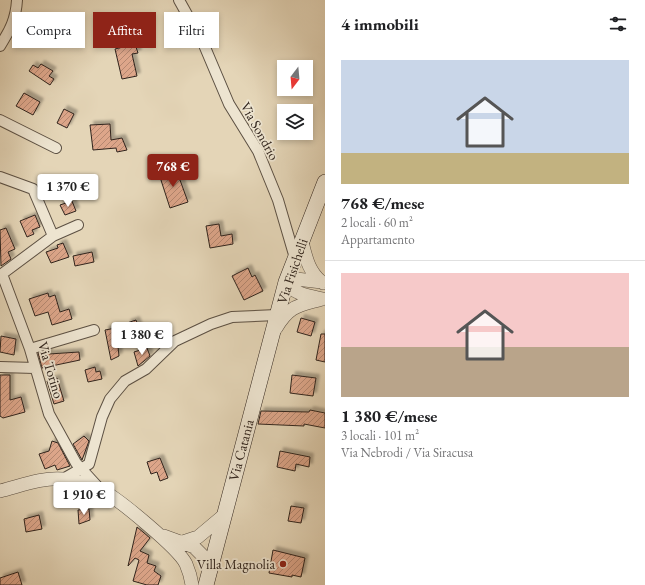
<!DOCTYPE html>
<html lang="it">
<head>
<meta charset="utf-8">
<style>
  :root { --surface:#fff; --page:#f2f2f2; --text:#202124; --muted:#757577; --line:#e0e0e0; --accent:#8f2418 }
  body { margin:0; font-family:"EB Garamond",serif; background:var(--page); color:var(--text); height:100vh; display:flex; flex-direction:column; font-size:15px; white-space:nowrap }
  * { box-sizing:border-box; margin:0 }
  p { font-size:13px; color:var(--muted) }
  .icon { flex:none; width:22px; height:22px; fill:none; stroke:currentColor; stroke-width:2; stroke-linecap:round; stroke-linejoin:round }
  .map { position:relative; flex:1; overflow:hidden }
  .details { display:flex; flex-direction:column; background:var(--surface); width:320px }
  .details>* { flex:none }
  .banner { position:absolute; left:12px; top:12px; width:253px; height:36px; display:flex; gap:8px }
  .needle { width:26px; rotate:196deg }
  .controls { position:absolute; left:277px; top:60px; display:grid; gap:8px }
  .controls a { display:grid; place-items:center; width:36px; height:36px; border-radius:0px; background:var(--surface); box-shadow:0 2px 6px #0003; font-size:20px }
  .price { position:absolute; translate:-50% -34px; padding:0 9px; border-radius:4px; background:#fff; color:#222; font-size:13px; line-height:26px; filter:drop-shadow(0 1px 2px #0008) }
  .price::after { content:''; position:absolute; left:50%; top:24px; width:12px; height:9px; margin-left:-6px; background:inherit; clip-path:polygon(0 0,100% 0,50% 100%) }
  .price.current { background:var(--accent); color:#fff }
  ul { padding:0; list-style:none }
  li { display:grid; align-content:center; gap:8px; height:212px; padding:0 16px }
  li+li { border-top:1px solid var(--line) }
  li span { display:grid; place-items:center; height:124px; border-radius:0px; color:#555 }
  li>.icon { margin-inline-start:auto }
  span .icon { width:72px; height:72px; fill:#fffc; stroke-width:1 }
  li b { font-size:17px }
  h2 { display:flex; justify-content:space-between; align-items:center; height:48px; padding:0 16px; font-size:17px }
  .tag { padding:0 14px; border-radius:0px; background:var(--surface); box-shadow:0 2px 6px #0003; font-size:14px; line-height:36px }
  .tag.current { background:var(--accent); color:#fff }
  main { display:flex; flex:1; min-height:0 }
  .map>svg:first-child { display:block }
  .building { fill:url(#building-hatch); stroke:#2f231c; filter:url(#shadow) }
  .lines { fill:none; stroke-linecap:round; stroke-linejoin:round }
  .minor-casing { stroke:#5c5043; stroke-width:12 }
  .tertiary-casing { stroke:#5c5043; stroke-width:14 }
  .secondary-casing { stroke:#2f231c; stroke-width:16 }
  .minor { stroke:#ede4d0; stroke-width:10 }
  .tertiary { stroke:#ede4d0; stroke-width:13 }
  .secondary { stroke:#ede4d0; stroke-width:15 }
  .poi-dot { fill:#8f2418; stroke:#ede4d0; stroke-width:1.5 }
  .labels { text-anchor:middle; stroke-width:3.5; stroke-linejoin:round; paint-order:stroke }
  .street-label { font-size:14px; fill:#2f231c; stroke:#ede4d0 }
  .poi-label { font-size:14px; fill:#2f231c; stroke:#ede4d0; text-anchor:end }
</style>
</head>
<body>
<main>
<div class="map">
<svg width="325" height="585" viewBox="0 0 325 585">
  <defs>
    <pattern id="building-hatch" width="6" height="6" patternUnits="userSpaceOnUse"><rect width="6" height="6" fill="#dda68a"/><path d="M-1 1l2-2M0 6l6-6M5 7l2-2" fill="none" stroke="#b48770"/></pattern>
    <filter id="shadow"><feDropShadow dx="3.5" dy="-3.5" stdDeviation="1" flood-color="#0004"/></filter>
  </defs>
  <rect width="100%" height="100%" fill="#e4d5b7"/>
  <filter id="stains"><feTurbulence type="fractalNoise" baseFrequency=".005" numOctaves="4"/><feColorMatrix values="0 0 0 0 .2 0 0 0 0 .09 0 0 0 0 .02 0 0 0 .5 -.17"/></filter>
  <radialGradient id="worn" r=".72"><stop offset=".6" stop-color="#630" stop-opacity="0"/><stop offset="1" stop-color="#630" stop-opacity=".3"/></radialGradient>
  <path class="building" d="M45 20 62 27 55 43 39 37Z
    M135 44 138 53 132 54 137 76 122 79 115 49Z
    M41 64 53 71 49 76 54 79 50 85 29 71 33 65 38 68Z
    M24 93 40 102 33 115 16 106Z
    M64 109 74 114 67 128 57 123Z
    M110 124 111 140 122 138 127 150 117 152 116 148 93 150 90 125Z
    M176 169 188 202 170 208 159 174Z
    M72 201 76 211 65 215 60 205Z
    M35 215 40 227 32 230 34 234 27 237 20 221Z
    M219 224 221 236 232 234 233 244 210 248 206 226Z
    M6 228 15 249 8 252 11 259 1 266 0 230Z
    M63 243 69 257 51 263 46 252 58 248 57 245Z
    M92 252 94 262 75 266 73 256Z
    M248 268 252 277 255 275 263 291 244 300 232 276Z
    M48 293 49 297 55 295 60 312 69 309 72 319 52 325 48 312 35 316 29 299Z
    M301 318 315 322 311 336 297 332Z
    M136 320 144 340 127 323Z
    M116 328 119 356 111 360 105 330Z
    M321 334H325V362L316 360Z
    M1 336 16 339 14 355 0 352Z
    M147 348 150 356 138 366 134 352Z
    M48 350 49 354 79 352 80 360 42 368 38 353Z
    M95 367 96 372 100 371 102 379 88 382 85 370Z
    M0 375H10V400L21 397 25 412 3 418 0 416Z
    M292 375 316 378 313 396 290 393Z
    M57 378 64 401 54 404 47 381Z
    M310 410 325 413V428L304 424V426L258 424 261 411 309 412Z
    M84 436 89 441 82 460 73 444Z
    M52 441 58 443 70 466 57 470 55 465 45 469 39 454 49 451Z
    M280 451 310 457 309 467 296 464 295 471 277 467Z
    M160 458 168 478 160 481 157 472 151 474 147 462Z
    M291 506 304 508 301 523 288 521Z
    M89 509 90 520 79 524 78 510Z
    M39 515 42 529 26 532 24 519Z
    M137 527 150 538 140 551 149 555 147 563 156 566 154 571 161 576 158 585H147L133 581 139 560 135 558 128 566Z
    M273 550 305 558 301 577 292 575V577L269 573Z
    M18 572 22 585H0V578Z"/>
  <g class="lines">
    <g class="minor-casing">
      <path id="minor" d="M179 0 204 45 229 104 258 151 278 200 295 258
        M0 46C10 30 16 19 17 0
        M0 120 56 148
        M0 177 33 189 53 236
        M78 225 53 236 2 274 30 349 49 414 76 463 98 487
        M30 349 94 330
        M0 367 35 368
        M63 479 89 464 102 417 110 399 125 381 146 369 175 341 211 324 232 317 277 315"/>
    </g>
    <g class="tertiary-casing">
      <path id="tertiary" d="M302 242C306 258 309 273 323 283
        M322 282 296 279 286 282C295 295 309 296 323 299
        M276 328C290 305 298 306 322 299
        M0 491C20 486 43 477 63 479 76 480 90 484 101 490 118 498 179 549 186 564 189 571 191 578 192 585
        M164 536 194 547 211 564
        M180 543 198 537 223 516"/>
    </g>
    <g class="secondary-casing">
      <path id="secondary" d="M206 585 286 282 325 182"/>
    </g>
    <use href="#minor" class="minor"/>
    <use href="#tertiary" class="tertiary"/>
    <use href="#secondary" class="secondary"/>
  </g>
  <circle class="poi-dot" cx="283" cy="564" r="4"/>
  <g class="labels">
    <g class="street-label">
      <text transform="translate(260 131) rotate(61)" y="5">Via Sondrio</text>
      <text transform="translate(292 271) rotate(-71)" y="5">Via Fisichelli</text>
      <text transform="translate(51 370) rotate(73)" y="5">Via Torino</text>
      <text transform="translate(241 450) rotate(-75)" y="5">Via Catania</text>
    </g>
    <g class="poi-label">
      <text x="275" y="569">Villa Magnolia</text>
    </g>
  </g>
  <rect width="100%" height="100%" filter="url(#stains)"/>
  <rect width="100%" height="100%" fill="url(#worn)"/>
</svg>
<div class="controls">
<a><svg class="needle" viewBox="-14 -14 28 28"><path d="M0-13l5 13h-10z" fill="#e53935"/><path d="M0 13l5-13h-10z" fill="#757577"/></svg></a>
<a><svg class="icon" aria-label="layers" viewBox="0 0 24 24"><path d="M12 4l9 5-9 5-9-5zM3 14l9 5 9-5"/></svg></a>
</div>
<b class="price current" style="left:173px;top:188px">768 €</b>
<b class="price" style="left:68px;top:208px">1 370 €</b>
<b class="price" style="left:142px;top:356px">1 380 €</b>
<b class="price" style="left:84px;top:516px">1 910 €</b>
<div class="banner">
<a class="tag">Compra</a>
<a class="tag current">Affitta</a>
<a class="tag">Filtri</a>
</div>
</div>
<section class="details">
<h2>4 immobili<svg class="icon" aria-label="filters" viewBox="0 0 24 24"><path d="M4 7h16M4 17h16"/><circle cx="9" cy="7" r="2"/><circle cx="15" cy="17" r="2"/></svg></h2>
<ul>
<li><span style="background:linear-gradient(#c9d6e8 75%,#c2b280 0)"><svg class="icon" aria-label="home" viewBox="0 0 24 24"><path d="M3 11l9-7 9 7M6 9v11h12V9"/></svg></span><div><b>768 €/mese</b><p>2 locali · 60 m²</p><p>Appartamento</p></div></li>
<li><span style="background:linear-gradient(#f6c9c9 60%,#b9a48a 0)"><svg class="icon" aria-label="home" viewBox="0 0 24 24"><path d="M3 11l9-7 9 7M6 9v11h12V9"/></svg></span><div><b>1 380 €/mese</b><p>3 locali · 101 m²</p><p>Via Nebrodi / Via Siracusa</p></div></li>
</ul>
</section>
</main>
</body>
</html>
